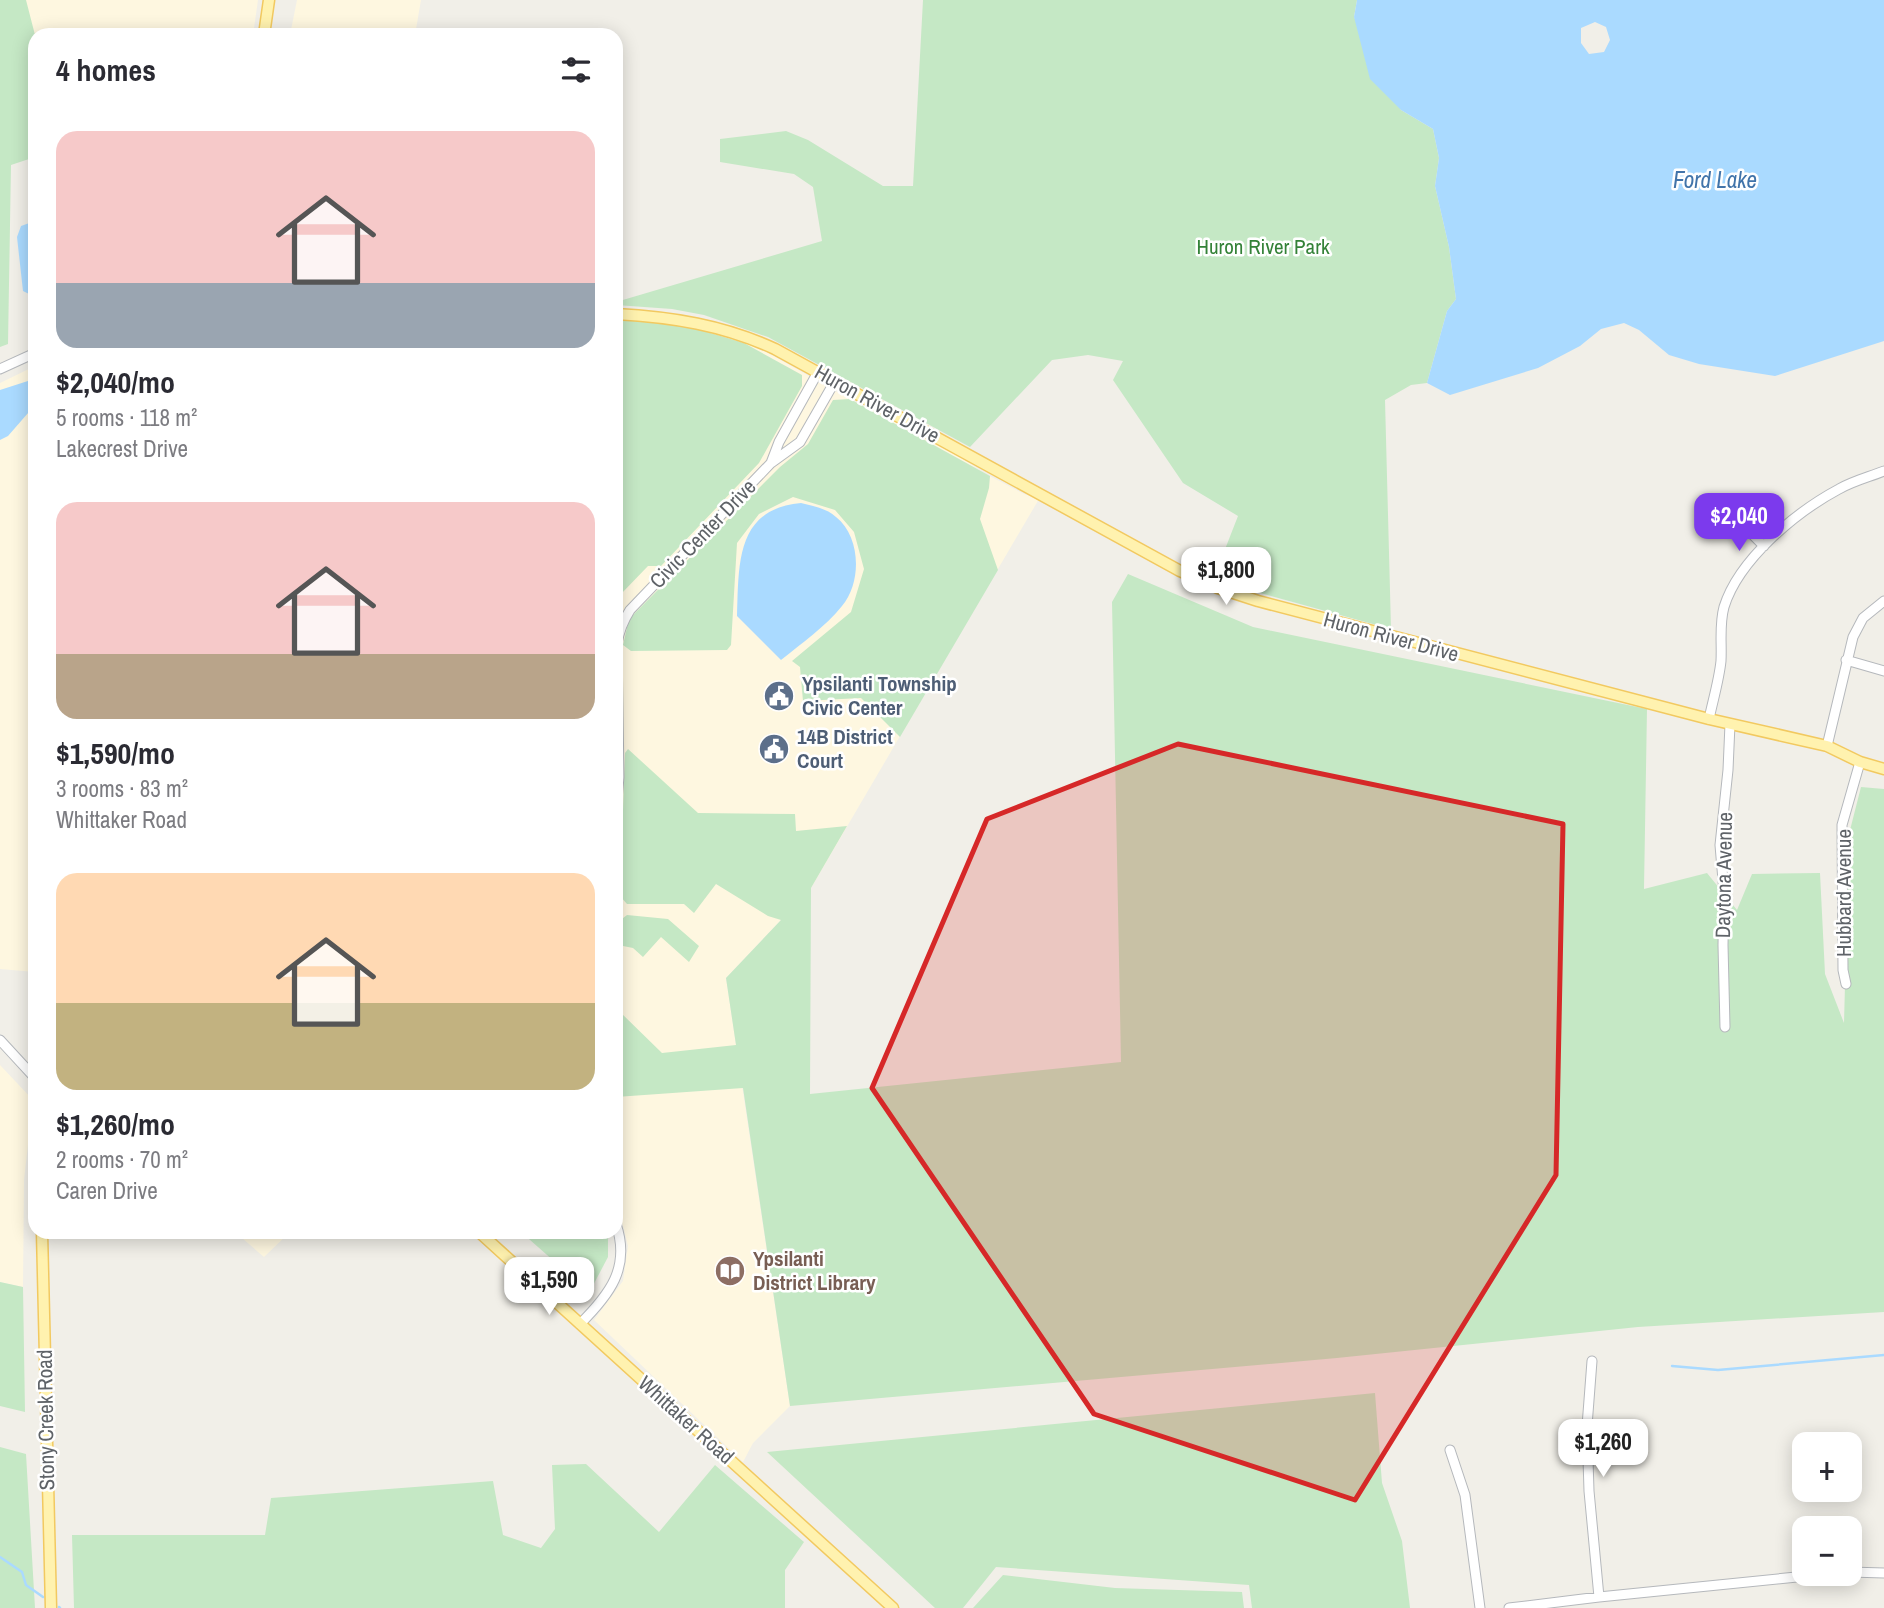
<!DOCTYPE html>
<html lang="en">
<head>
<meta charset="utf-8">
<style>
  :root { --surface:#fff; --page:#f7f7f7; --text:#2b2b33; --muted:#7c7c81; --accent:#7c3aed }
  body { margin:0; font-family:"Archivo Narrow",sans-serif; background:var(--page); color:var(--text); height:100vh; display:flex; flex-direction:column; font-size:26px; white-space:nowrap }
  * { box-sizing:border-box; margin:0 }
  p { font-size:23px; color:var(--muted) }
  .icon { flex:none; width:38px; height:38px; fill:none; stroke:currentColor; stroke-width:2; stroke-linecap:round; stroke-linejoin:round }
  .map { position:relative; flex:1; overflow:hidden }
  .side { position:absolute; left:28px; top:28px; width:595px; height:1211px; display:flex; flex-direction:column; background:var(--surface); border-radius:21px; box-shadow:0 4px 18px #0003 }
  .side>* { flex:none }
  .tools { position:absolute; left:1792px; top:1432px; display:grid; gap:14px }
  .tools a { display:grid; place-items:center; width:70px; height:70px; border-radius:14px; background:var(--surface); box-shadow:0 4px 18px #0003; font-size:35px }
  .price { position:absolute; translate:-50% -60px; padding:0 16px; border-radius:14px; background:#fff; color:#222; font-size:23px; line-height:46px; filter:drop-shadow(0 2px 4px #0008) }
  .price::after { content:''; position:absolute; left:50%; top:42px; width:21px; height:16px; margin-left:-10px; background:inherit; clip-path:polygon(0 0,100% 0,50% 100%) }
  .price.active { background:var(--accent); color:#fff }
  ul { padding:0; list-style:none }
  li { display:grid; align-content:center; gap:14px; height:371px; padding:0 28px }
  li span { display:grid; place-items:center; height:217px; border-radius:21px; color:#555 }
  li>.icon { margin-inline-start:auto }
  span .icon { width:126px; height:126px; fill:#fffc; stroke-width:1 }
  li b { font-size:30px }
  h2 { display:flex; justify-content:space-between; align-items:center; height:84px; padding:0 28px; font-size:30px }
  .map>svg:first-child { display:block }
  .commercial { fill:#fef7e0 }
  .green { fill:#c5e8c5 }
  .water { fill:#aadaff; fill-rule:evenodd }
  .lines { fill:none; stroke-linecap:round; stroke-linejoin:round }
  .stream { stroke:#aadaff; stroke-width:2.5 }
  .minor-casing { stroke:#b5b8bc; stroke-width:11 }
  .major-casing { stroke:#f2c960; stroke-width:13 }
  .minor { stroke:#fff; stroke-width:9 }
  .major { stroke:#fff2af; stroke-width:10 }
  .marked { fill:#d62828; fill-opacity:0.2; stroke:#d62828; stroke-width:5; stroke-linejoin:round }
  .labels { text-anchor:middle; stroke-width:5; stroke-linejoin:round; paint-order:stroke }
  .park-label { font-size:21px; fill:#348238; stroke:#fff }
  .street-label { font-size:21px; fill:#5f6368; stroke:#fff }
  .service-label { font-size:21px; font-weight:bold; fill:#4e5e75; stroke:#fff; text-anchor:start }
  .education-label { font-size:21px; font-weight:bold; fill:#785e54; stroke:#fff; text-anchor:start }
  .water-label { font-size:23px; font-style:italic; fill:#4174aa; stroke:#fff }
</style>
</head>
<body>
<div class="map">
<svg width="1884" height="1608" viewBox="0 0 1884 1608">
  <rect width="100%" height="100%" fill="#f1efe8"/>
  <path class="commercial" d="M0 0H258L253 35H35V157Z
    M297 0H421L415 35H290Z
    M616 317 689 325 754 345 846 397 951 451 984 473 1024 494 1039 499 811 888 726 978 790 1406 753 1443 743 1462 594 1320 623 1281 628 1246 616 1198Z
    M35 366V972L0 969V383Z
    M0 1065 33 1100 24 1180 23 1287 0 1282Z
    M235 1232H290L264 1257Z"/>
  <path class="green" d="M0 0H26L35 35V157L11 165 8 344 0 347Z
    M923 0H1357L1354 17 1401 110 1433 129 1439 158 1435 186 1449 247 1456 299 1447 311 1427 383 1411 385 1385 400 1391 629 1213 580 1238 516 1183 483 1113 380 1123 361 1088 355 1052 360 970 447 768 337 704 315 672 309 616 305V302L822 241 813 187 794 174 720 162V139L786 131 808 140 883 186H913Z
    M616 318 674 322 744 343 802 375V386L759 463 661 566H648L621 594 616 613Z
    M850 399 990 476 989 488 980 519 998 570 900 737 861 698 803 701 800 667 792 661 851 612 864 569 854 532 835 510 793 497 759 514 737 543 731 645 727 650 631 651 623 645 629 619 780 467 808 444 833 400Z
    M1128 574 1253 627 1647 709 1644 889 1707 873 1737 910 1752 874 1820 873 1825 974 1844 1023 1849 834 1861 787 1884 789V1312L1638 1327 1337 1358 790 1406 743 1088 616 1097 619 1011 662 1053 736 1045 726 978 781 920 768 916 716 884 694 913 684 904H627L620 896 625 753 628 749 698 813 795 814 796 831 847 826 811 888 810 1094 1121 1062 1112 602Z
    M627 915 668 919 699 946 689 962 661 937 643 957 633 948 618 945V922Z
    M521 1232H608V1257L588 1295 572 1277Z
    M0 1282 23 1287 25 1412 0 1406Z
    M1375 1393 1382 1483 1402 1541 1410 1608H1252L1249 1585 996 1567 963 1608H935L767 1452Z
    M0 1447 26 1454 35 1608H0Z
    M586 1464 659 1532 715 1465 804 1542 785 1570V1608H74L72 1535H265L271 1498 493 1481 503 1535 541 1548 555 1529 552 1465Z
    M1003 1575 1115 1588 1242 1592 1244 1608H973Z"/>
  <path class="water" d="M1357 0H1884V341L1775 376 1699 364 1669 355 1639 330 1624 323 1601 329 1580 346 1538 368 1450 395 1427 383 1447 311 1456 299 1449 247 1435 186 1439 158 1433 129 1401 110 1370 79 1354 17ZM1595 22 1606 27 1610 40 1604 52 1589 54 1581 43V28Z
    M35 221V297L23 291 17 237 21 226Z
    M31 380H35V405L8 436 0 440V390Z
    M801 503C813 506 826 508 836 517 861 537 862 582 842 606 825 627 802 643 781 660L737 616C739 565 735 509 801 503Z"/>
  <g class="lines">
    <path class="stream" d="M1672 1366 1718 1370 1884 1355
      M0 1557 22 1572 26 1585 43 1597
      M59 1607 60 1608"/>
    <g class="minor-casing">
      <path id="minor" d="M0 369 35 353
        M771 463 779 442 818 372
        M1729 511 1764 546
        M1846 660 1884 671
        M1709 719C1713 700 1719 680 1721 661 1722 643 1719 625 1724 607 1739 559 1796 512 1839 489 1853 481 1869 477 1884 471
        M1827 746 1853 637 1863 618 1884 601
        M616 811 619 777 617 644C619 631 623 621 630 610L771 463 800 442 835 381
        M1846 984 1843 970 1842 825 1860 762
        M1725 1027 1723 945 1724 892 1720 845 1728 770 1730 724
        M0 1040 35 1078
        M580 1324C609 1295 631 1268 616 1224
        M1592 1361 1587 1426 1589 1491 1599 1597
        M1450 1450 1465 1495 1480 1608
        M1850 1572 1884 1573
        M1509 1608 1599 1597 1836 1573"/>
    </g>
    <g class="major-casing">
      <path id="major" d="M264 35 269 0
        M616 314C672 317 723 325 775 349L1180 571 1218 588 1258 601 1709 719 1827 746 1860 762 1884 769
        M42 1232 51 1608
        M479 1232 893 1608"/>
    </g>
    <use href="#minor" class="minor"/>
    <use href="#major" class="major"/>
  </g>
  <path class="marked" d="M1178 744 1563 824 1556 1175 1355 1500 1094 1414 872 1088 987 819Z"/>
  <defs>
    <g id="civic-disc" transform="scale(1.575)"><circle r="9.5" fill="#5c6f8a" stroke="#fff"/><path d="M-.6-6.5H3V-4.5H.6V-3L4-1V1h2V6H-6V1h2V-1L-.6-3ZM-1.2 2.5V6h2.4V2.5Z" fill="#fff"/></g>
    <g id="library-disc" transform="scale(1.575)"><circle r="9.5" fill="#8d6e63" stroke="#fff"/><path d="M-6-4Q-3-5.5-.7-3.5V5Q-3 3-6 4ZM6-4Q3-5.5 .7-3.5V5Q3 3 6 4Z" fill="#fff"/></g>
  </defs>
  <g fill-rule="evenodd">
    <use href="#civic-disc" x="779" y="696"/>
    <use href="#civic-disc" x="774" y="749"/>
    <use href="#library-disc" x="730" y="1271"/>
  </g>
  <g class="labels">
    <g class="park-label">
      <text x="1263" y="254">Huron River Park</text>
    </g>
    <g class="street-label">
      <text transform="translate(877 404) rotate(29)" y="7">Huron River Drive</text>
      <text transform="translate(703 534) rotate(-46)" y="7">Civic Center Drive</text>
      <text transform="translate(1391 637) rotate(15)" y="7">Huron River Drive</text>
      <text transform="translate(1724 875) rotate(-89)" y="7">Daytona Avenue</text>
      <text transform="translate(1844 893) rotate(-90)" y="7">Hubbard Avenue</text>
      <text transform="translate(46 1420) rotate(-91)" y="7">Stony Creek Road</text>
      <text transform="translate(686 1420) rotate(42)" y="7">Whittaker Road</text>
    </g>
    <g class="service-label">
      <text x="802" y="691">Ypsilanti Township<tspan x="802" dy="24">Civic Center</tspan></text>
      <text x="797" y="744">14B District<tspan x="797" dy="24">Court</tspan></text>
    </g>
    <g class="education-label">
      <text x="753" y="1266">Ypsilanti<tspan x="753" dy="24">District Library</tspan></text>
    </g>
    <g class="water-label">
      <text x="1715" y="188">Ford Lake</text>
    </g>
  </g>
</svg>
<div class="tools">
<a>+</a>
<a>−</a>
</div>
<b class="price active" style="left:1739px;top:553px">$2,040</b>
<b class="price" style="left:1226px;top:607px">$1,800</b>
<b class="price" style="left:549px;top:1317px">$1,590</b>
<b class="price" style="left:1603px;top:1479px">$1,260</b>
<section class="side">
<h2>4 homes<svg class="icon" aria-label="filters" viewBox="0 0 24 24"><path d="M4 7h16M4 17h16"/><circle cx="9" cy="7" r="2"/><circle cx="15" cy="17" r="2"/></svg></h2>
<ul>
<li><span style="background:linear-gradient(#f6c9c9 70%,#9aa5b1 0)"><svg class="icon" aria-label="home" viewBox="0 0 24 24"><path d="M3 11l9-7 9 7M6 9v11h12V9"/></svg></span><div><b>$2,040/mo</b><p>5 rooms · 118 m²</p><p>Lakecrest Drive</p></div></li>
<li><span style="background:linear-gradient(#f6c9c9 70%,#b9a48a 0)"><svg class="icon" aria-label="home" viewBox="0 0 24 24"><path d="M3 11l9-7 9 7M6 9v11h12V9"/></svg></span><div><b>$1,590/mo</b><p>3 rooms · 83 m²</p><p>Whittaker Road</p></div></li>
<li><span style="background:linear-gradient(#ffd9b3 60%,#c2b280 0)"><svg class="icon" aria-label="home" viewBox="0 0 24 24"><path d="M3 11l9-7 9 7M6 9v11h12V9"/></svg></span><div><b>$1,260/mo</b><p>2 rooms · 70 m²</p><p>Caren Drive</p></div></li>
</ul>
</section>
</div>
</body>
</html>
